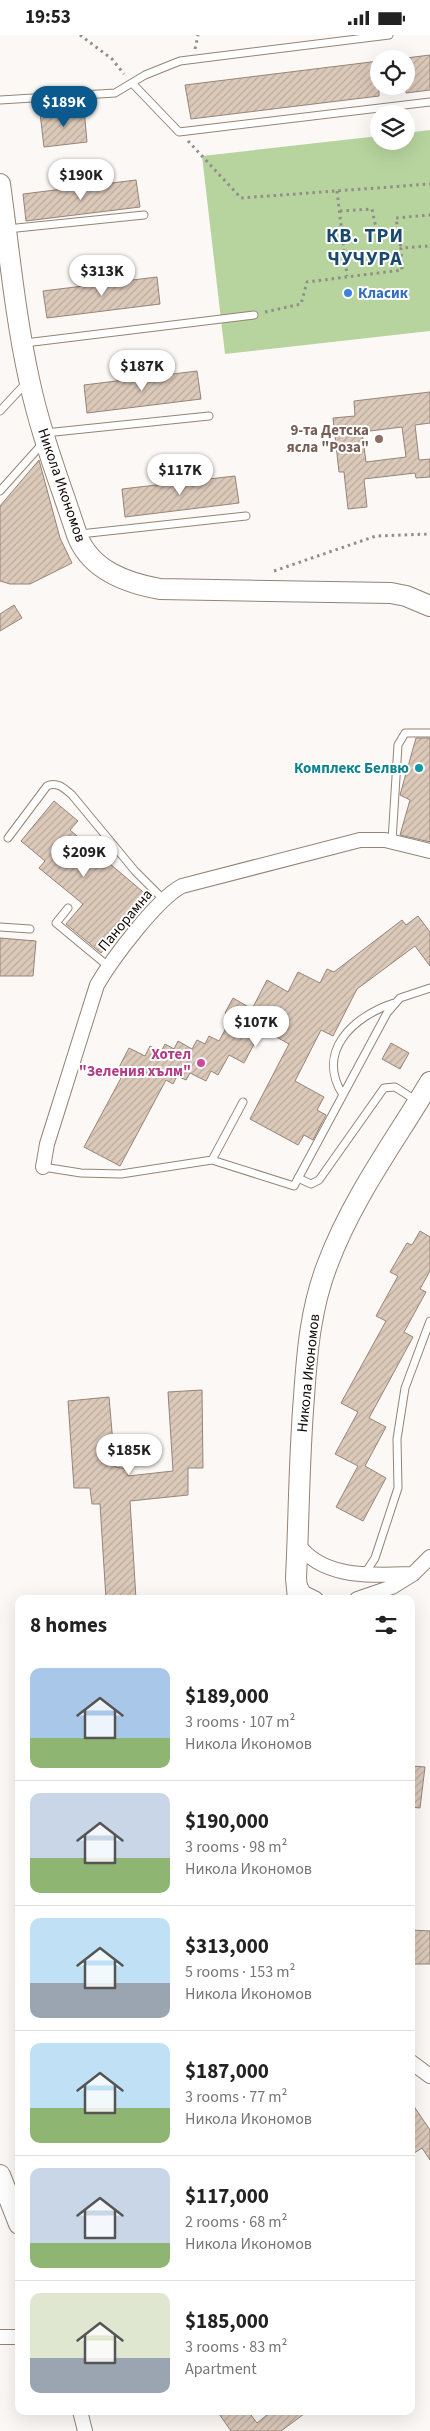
<!DOCTYPE html>
<html lang="en">
<head>
<meta charset="utf-8">
<style>
  :root { --surface:#fff; --page:#f2f2f2; --text:#222; --muted:#767676; --line:#e0e0e0; --accent:#0a5a8d }
  body { margin:0; font-family:"Source Sans 3",sans-serif; background:var(--page); color:var(--text); height:100vh; display:flex; flex-direction:column; font-size:19px; white-space:nowrap }
  * { box-sizing:border-box; margin:0 }
  p { font-size:16px; color:var(--muted) }
  .icon { flex:none; width:28px; height:28px; fill:none; stroke:currentColor; stroke-width:2; stroke-linecap:round; stroke-linejoin:round }
  .map { position:relative; flex:1; overflow:hidden }
  .side { position:absolute; left:15px; top:1560px; width:400px; height:820px; display:flex; flex-direction:column; background:var(--surface); border-radius:10px; box-shadow:0 5px 20px #0002 }
  .side>* { flex:none }
  .fabs { position:absolute; left:370px; top:15px; display:grid; gap:10px }
  .fabs a { display:grid; place-items:center; width:45px; height:45px; border-radius:50%; background:var(--surface); box-shadow:0 5px 20px #0002; font-size:25px }
  .price { position:absolute; translate:-50% -42px; padding:0 11px; border-radius:18px; background:#fff; color:#222; font-size:16px; line-height:32px; filter:drop-shadow(0 1px 2px #0008) }
  .price::after { content:''; position:absolute; left:50%; top:30px; width:15px; height:11px; margin-left:-8px; background:inherit; clip-path:polygon(0 0,100% 0,50% 100%) }
  .price.selected { background:var(--accent); color:#fff }
  ul { padding:0; list-style:none }
  li { display:flex; align-items:center; gap:15px; height:125px; padding:0 15px }
  li+li { border-top:1px solid var(--line) }
  li span { display:grid; place-items:center; flex:none; width:140px; height:100px; border-radius:10px; color:#555 }
  li>.icon { margin-inline-start:auto }
  span .icon { width:60px; height:60px; fill:#fffc; stroke-width:1 }
  li b { font-size:21px }
  h2 { display:flex; justify-content:space-between; align-items:center; height:60px; padding:0 15px; font-size:21px }
  .status { display:flex; justify-content:space-between; align-items:center; height:35px; padding:0 25px; background:var(--surface); direction:ltr }
  .status svg { height:14px; fill:currentColor }
  .map>svg:first-child { display:block }
  .park { fill:#b7d49e }
  .building { fill:url(#building-hatch); stroke:#968577; fill-rule:evenodd }
  .lines { fill:none; stroke-linecap:round; stroke-linejoin:round }
  .lane-casing { stroke:#948475; stroke-width:9 }
  .street-casing { stroke:#948475; stroke-width:16 }
  .secondary-casing { stroke:#948475; stroke-width:22 }
  .path { stroke:#928d8a; stroke-width:3; stroke-dasharray:2.5 4; stroke-linecap:butt }
  .lane { stroke:#fff; stroke-width:7 }
  .street { stroke:#fff; stroke-width:14 }
  .secondary { stroke:#fff; stroke-width:20 }
  .shop-dot { fill:#3f7fe0; stroke:#fff; stroke-width:2 }
  .education-dot { fill:#8d6e63; stroke:#fff; stroke-width:2 }
  .culture-dot { fill:#0f9aa8; stroke:#fff; stroke-width:2 }
  .hotel-dot { fill:#d1479c; stroke:#fff; stroke-width:2 }
  .labels { text-anchor:middle; stroke-width:4; stroke-linejoin:round; paint-order:stroke }
  .shop-label { font-size:15px; font-weight:bold; fill:#366cbe; stroke:#fff; text-anchor:start }
  .education-label { font-size:15px; font-weight:bold; fill:#785e54; stroke:#fff; text-anchor:end }
  .street-label { font-size:15px; fill:#110b07; stroke:#fff }
  .culture-label { font-size:15px; font-weight:bold; fill:#0d838f; stroke:#fff; text-anchor:end }
  .hotel-label { font-size:15px; font-weight:bold; fill:#b23c85; stroke:#fff; text-anchor:end }
  .district-label { font-size:20px; font-weight:bold; letter-spacing:1px; fill:#19496d; stroke:#fff }
</style>
</head>
<body>
<div class="status"><b>19:53</b><svg viewBox="0 0 49 12"><path d="M0 12V9h3v3zM5 12V6h3v6zM10 12V3h3v9zM15 12V0h3v12zM26 1h20v11H26zM47 4h2v5h-2z"/></svg></div>
<div class="map">
<svg width="430" height="2396" viewBox="0 0 430 2396">
  <defs>
    <pattern id="building-hatch" width="6" height="6" patternUnits="userSpaceOnUse" patternTransform="scale(1.25)"><rect width="6" height="6" fill="#dbc9ba"/><path d="M-1 1l2-2M0 6l6-6M5 7l2-2" fill="none" stroke="#bbab9e"/></pattern>
  </defs>
  <rect width="100%" height="100%" fill="#fcf8f5"/>
  <path class="park" d="M430 95V296L225 319 202 121 379 101V106H406V98Z"/>
  <path class="building" d="M430 20V55L406 58V23Z
    M379 26V61L191 84 185 50Z
    M84 74 87 107 44 112 40 78Z
    M136 145 140 172 26 186 23 159Z
    M157 242 160 269 47 283 43 256Z
    M197 336 201 364 87 378 84 350Z
    M430 357V388L415 390 419 425 430 424V442L416 443 415 438 364 444 367 472 348 474 344 437H339L333 383 355 381 354 366ZM402 392 406 422 366 427 362 397Z
    M39 425 60 503 72 528 30 549H10L0 546V471Z
    M235 441 239 468 125 482 122 454Z
    M14 570 22 583 0 596V579Z
    M416 703H430V807L400 800 410 765 400 760Z
    M54 766 78 786 70 795 149 862 101 918 66 889 83 869 39 833 45 826 21 806Z
    M418 881 430 897V931L415 911 357 954 333 1001 321 995 295 1046 324 1062 317 1075 326 1080 313 1105 304 1100 298 1110 250 1084 289 1009 262 994 244 1028 229 1020 218 1040 211 1036 206 1046 190 1038 186 1045 177 1041 173 1049 166 1045 120 1131 84 1112 121 1043 115 1040 129 1013 145 1021 150 1011 161 1017 165 1009 174 1014 178 1006 192 1014 197 1005 205 1009 209 1001 219 1006 232 982 225 978 233 963 252 974 267 945 288 957 298 937 320 948 327 934 334 937 402 885 406 890Z
    M0 903 36 906 33 941H0Z
    M391 1008 409 1018 400 1034 382 1024Z
    M420 1196 430 1202V1236L420 1254 426 1257 404 1297 413 1302 369 1383 386 1392 365 1431 386 1443 363 1486 336 1472 358 1431 335 1419 358 1377 341 1368 386 1286 376 1281 398 1241 390 1237 407 1208 412 1210Z
    M202 1355 203 1433H188V1460L130 1466 136 1564H106L100 1469H92L90 1453H74L68 1366 109 1362 115 1432 128 1434V1441L173 1436 168 1357Z
    M411 1731 425 1732 420 1773 411 1772Z
    M411 1895 430 1896V1929H411Z
    M411 2067 430 2095V2125L422 2113 411 2120Z
    M217 2376H248L257 2388 272 2376H308L281 2396H231Z"/>
  <g class="lines">
    <g class="lane-casing">
      <path id="lane" d="M132 48 179 97 430 67
        M0 65 115 58 145 40 180 26 389 0
        M7 194 144 180
        M25 308 254 280
        M0 376 27 347
        M45 398 209 381
        M0 456 43 408
        M80 499 246 481
        M8 803 47 751C57 746 65 754 72 760L135 836 163 864
        M392 806 398 710 405 698H430
        M68 873 56 888 108 931
        M0 892 30 894
        M343 1060C315 1016 354 981 394 968
        M243 1067 212 1125 294 1151 387 978 400 963 430 953
        M43 1132 81 1138 121 1139 212 1125
        M298 1143 311 1149 319 1145 384 1053 395 1052 417 1066
        M364 1540 375 1523 398 1453 397 1404 405 1353 430 1286"/>
    </g>
    <g class="street-casing">
      <path id="street" d="M43 1132 47 1109 97 950C112 924 157 864 182 851L360 805H385L430 816
        M297 1508C323 1545 373 1540 413 1539
        M297 1546 304 1558 316 1564
        M357 1564 392 1552 413 1539 430 1522
        M411 2027 430 2041
        M0 2302H19
        M80 2376 85 2396"/>
    </g>
    <g class="secondary-casing">
      <path id="secondary" d="M0 149C9 214 15 280 29 344 40 397 60 448 77 500 90 535 126 548 160 554L391 558 406 561 430 571
        M298 1564 296 1543C299 1483 299 1422 304 1362 307 1316 311 1271 328 1228 353 1162 395 1106 430 1047
        M0 2140 19 2189"/>
    </g>
    <path class="path" d="M80 0 112 24 124 39
      M195 14 198 0
      M188 106 241 163 430 149
      M337 156 347 241
      M340 176 372 174 377 198 398 196 396 183 430 180
      M398 196 401 213
      M265 277 301 269 307 247 402 235 401 213 430 211
      M274 536 376 501 430 499"/>
    <use href="#lane" class="lane"/>
    <use href="#street" class="street"/>
    <use href="#secondary" class="secondary"/>
  </g>
  <circle class="shop-dot" cx="348" cy="258" r="5"/>
  <circle class="education-dot" cx="379" cy="404" r="5"/>
  <circle class="culture-dot" cx="419" cy="733" r="5"/>
  <circle class="hotel-dot" cx="201" cy="1028" r="5"/>
  <g class="labels">
    <g class="shop-label">
      <text x="358" y="263">Класик</text>
    </g>
    <g class="education-label">
      <text x="369" y="400">9-та Детска<tspan x="369" dy="17">ясла "Роза"</tspan></text>
    </g>
    <g class="street-label">
      <text transform="translate(62 450) rotate(71)" y="5">Никола Икономов</text>
      <text transform="translate(125 885) rotate(-50)" y="5">Панорамна</text>
      <text transform="translate(308 1338) rotate(-84)" y="5">Никола Икономов</text>
    </g>
    <g class="culture-label">
      <text x="409" y="738">Комплекс Белвю</text>
    </g>
    <g class="hotel-label">
      <text x="191" y="1024">Хотел<tspan x="191" dy="17">"Зеления хълм"</tspan></text>
    </g>
    <g class="district-label">
      <text x="365" y="207">КВ. ТРИ<tspan x="365" dy="23">ЧУЧУРА</tspan></text>
    </g>
  </g>
</svg>
<div class="fabs">
<a><svg class="icon" aria-label="locate" viewBox="0 0 24 24"><circle cx="12" cy="12" r="6"/><path d="M12 2v4M12 18v4M2 12h4M18 12h4"/></svg></a>
<a><svg class="icon" aria-label="layers" viewBox="0 0 24 24"><path d="M12 4l9 5-9 5-9-5zM3 14l9 5 9-5"/></svg></a>
</div>
<b class="price selected" style="left:64px;top:93px">$189K</b>
<b class="price" style="left:81px;top:166px">$190K</b>
<b class="price" style="left:102px;top:262px">$313K</b>
<b class="price" style="left:142px;top:357px">$187K</b>
<b class="price" style="left:180px;top:461px">$117K</b>
<b class="price" style="left:84px;top:843px">$209K</b>
<b class="price" style="left:256px;top:1013px">$107K</b>
<b class="price" style="left:129px;top:1441px">$185K</b>
<section class="side">
<h2>8 homes<svg class="icon" aria-label="filters" viewBox="0 0 24 24"><path d="M4 7h16M4 17h16"/><circle cx="9" cy="7" r="2"/><circle cx="15" cy="17" r="2"/></svg></h2>
<ul>
<li><span style="background:linear-gradient(#a9c7e8 70%,#8fb573 0)"><svg class="icon" aria-label="home" viewBox="0 0 24 24"><path d="M3 11l9-7 9 7M6 9v11h12V9"/></svg></span><div><b>$189,000</b><p>3 rooms · 107 m²</p><p>Никола Икономов</p></div></li>
<li><span style="background:linear-gradient(#c9d6e8 65%,#8fb573 0)"><svg class="icon" aria-label="home" viewBox="0 0 24 24"><path d="M3 11l9-7 9 7M6 9v11h12V9"/></svg></span><div><b>$190,000</b><p>3 rooms · 98 m²</p><p>Никола Икономов</p></div></li>
<li><span style="background:linear-gradient(#bfe0f5 65%,#9aa5b1 0)"><svg class="icon" aria-label="home" viewBox="0 0 24 24"><path d="M3 11l9-7 9 7M6 9v11h12V9"/></svg></span><div><b>$313,000</b><p>5 rooms · 153 m²</p><p>Никола Икономов</p></div></li>
<li><span style="background:linear-gradient(#bfe0f5 65%,#8fb573 0)"><svg class="icon" aria-label="home" viewBox="0 0 24 24"><path d="M3 11l9-7 9 7M6 9v11h12V9"/></svg></span><div><b>$187,000</b><p>3 rooms · 77 m²</p><p>Никола Икономов</p></div></li>
<li><span style="background:linear-gradient(#c9d6e8 75%,#8fb573 0)"><svg class="icon" aria-label="home" viewBox="0 0 24 24"><path d="M3 11l9-7 9 7M6 9v11h12V9"/></svg></span><div><b>$117,000</b><p>2 rooms · 68 m²</p><p>Никола Икономов</p></div></li>
<li><span style="background:linear-gradient(#dfe7d0 65%,#9aa5b1 0)"><svg class="icon" aria-label="home" viewBox="0 0 24 24"><path d="M3 11l9-7 9 7M6 9v11h12V9"/></svg></span><div><b>$185,000</b><p>3 rooms · 83 m²</p><p>Apartment</p></div></li>
</ul>
</section>
</div>
</body>
</html>
